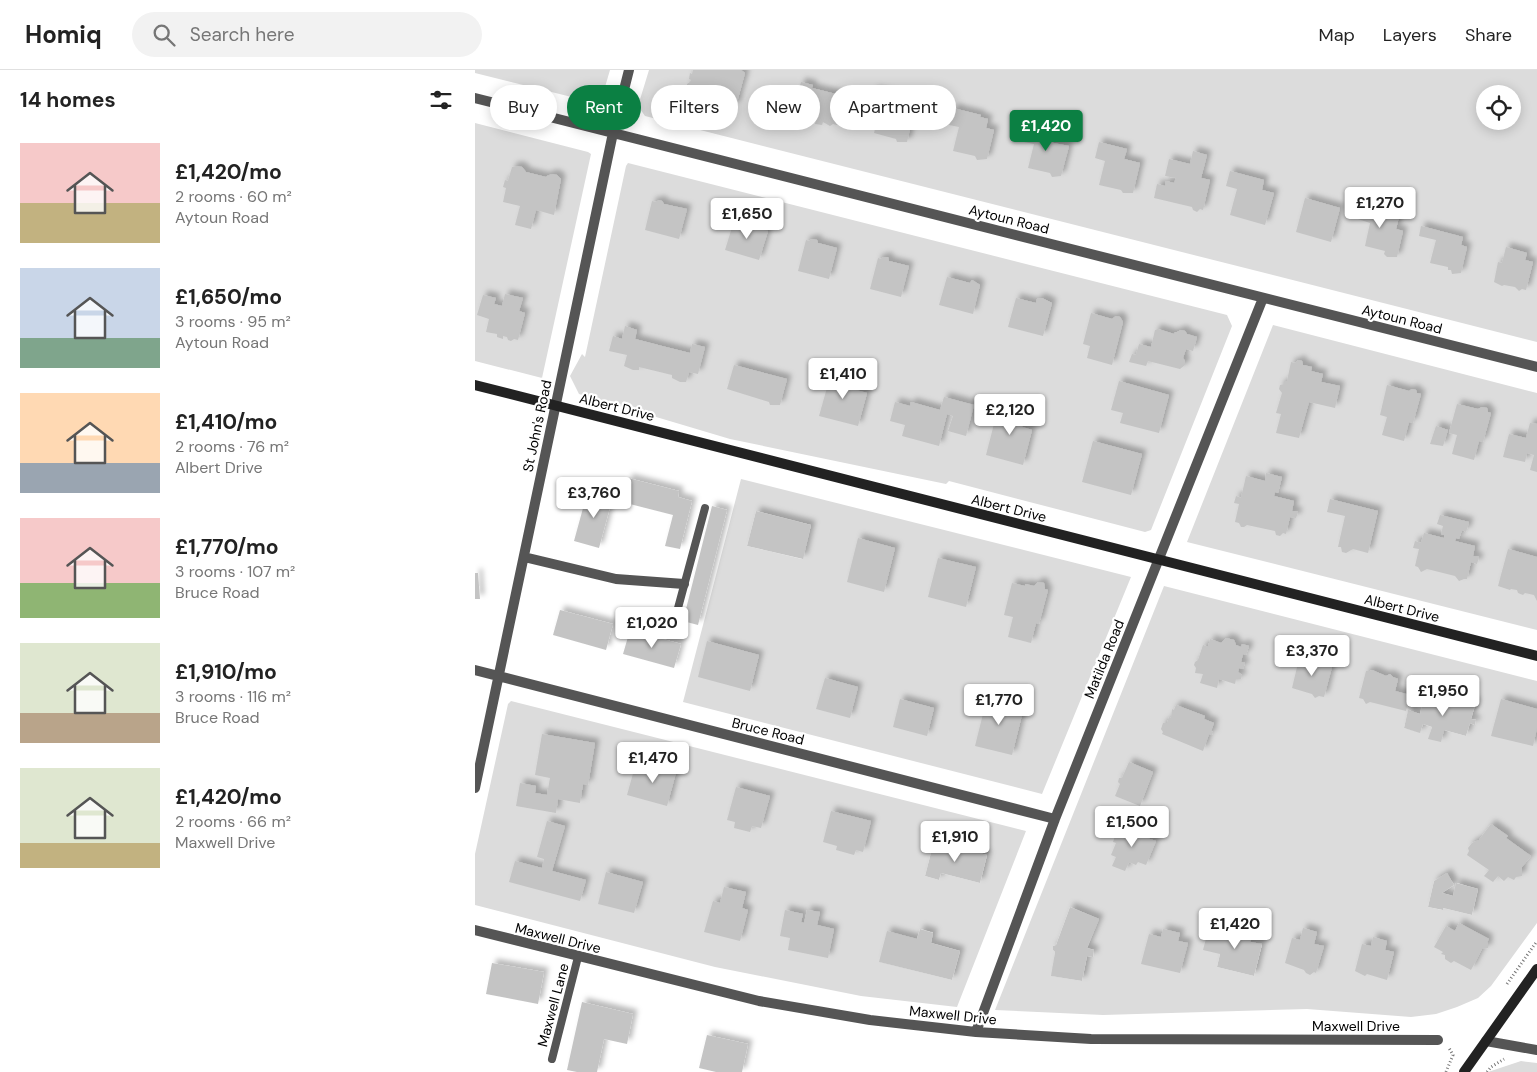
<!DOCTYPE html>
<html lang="en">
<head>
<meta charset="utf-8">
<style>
  :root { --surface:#fff; --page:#f2f2f2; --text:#222; --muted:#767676; --line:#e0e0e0; --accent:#0b8043 }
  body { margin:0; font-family:"DM Sans",sans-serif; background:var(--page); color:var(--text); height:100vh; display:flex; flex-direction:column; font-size:19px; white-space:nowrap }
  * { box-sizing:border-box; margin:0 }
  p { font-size:16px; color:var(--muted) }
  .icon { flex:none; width:28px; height:28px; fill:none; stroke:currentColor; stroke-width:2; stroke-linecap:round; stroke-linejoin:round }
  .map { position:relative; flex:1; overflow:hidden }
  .drawer { display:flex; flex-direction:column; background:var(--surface); width:475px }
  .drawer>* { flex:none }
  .top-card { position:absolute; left:15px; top:15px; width:475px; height:45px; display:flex; gap:10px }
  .buttons { position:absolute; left:1001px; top:15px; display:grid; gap:10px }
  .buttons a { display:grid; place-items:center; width:45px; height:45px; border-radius:50%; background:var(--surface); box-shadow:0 2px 12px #0003; font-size:25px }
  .price { position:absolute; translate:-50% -42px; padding:0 11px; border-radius:5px; background:#fff; color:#222; font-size:16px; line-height:32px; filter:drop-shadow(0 1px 2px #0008) }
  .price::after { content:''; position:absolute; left:50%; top:30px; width:15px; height:11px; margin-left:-8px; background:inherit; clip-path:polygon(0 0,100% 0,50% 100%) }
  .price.on { background:var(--accent); color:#fff }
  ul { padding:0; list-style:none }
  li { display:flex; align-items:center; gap:15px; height:125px; padding:0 20px }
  li span { display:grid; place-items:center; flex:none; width:140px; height:100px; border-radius:0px; color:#555 }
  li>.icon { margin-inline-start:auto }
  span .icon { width:60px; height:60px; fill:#fffc; stroke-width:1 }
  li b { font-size:21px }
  h2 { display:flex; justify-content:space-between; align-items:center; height:60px; padding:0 20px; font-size:21px }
  .chip { padding:0 18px; border-radius:22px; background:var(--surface); box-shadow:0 2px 12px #0003; font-size:18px; line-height:45px }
  .chip.on { background:var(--accent); color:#fff }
  header { display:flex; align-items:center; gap:30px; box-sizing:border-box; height:70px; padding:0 25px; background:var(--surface); border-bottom:1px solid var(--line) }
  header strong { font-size:24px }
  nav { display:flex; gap:28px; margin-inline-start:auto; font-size:18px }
  .search { width:350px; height:45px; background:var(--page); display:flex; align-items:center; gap:12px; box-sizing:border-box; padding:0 18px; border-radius:28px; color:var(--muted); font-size:19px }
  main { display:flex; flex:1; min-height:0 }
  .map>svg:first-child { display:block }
  .green { fill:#dcdcdc; fill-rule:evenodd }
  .building { fill:#c4c4c4; filter:url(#shadow) }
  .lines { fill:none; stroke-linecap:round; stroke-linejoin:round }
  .path { stroke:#777; stroke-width:3; stroke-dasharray:1 2.5; stroke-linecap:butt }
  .lane { stroke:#555; stroke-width:8 }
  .street { stroke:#555; stroke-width:10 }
  .secondary { stroke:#222; stroke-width:10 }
  .labels { text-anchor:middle; stroke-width:4.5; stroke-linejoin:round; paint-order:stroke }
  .street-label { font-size:14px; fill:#000; stroke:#fff }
</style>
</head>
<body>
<header>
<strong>Homiq</strong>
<div class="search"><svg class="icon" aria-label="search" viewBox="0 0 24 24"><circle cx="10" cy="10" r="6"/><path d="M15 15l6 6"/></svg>Search here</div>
<nav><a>Map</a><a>Layers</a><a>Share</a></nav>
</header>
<main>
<section class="drawer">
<h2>14 homes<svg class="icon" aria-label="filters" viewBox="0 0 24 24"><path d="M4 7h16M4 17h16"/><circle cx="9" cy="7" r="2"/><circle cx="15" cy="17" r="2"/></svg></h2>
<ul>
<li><span style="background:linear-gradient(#f6c9c9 60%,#c2b280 0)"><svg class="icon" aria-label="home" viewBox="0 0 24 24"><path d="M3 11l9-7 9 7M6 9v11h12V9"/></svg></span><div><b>£1,420/mo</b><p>2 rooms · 60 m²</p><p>Aytoun Road</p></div></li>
<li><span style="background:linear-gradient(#c9d6e8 70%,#7fa58c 0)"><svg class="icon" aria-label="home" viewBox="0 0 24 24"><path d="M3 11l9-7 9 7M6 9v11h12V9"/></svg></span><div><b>£1,650/mo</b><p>3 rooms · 95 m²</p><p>Aytoun Road</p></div></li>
<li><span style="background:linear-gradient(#ffd9b3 70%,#9aa5b1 0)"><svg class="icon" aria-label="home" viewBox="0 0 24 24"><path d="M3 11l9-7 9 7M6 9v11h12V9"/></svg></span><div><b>£1,410/mo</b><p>2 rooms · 76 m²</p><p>Albert Drive</p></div></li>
<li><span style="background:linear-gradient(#f6c9c9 65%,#8fb573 0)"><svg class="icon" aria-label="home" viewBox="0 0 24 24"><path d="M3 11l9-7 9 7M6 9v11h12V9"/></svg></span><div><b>£1,770/mo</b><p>3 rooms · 107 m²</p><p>Bruce Road</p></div></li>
<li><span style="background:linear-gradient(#dfe7d0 70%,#b9a48a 0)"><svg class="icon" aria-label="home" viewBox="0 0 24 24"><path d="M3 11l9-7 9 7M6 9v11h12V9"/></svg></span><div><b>£1,910/mo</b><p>3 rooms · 116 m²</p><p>Bruce Road</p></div></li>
<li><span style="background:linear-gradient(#dfe7d0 75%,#c2b280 0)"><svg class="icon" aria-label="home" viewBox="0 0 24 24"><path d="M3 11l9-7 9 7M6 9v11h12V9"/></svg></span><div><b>£1,420/mo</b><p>2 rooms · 66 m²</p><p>Maxwell Drive</p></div></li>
</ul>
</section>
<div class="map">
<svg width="1062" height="1002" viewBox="0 0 1062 1002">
  <defs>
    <filter id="shadow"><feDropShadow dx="4.5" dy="-4.5" stdDeviation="2.5" flood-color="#0004"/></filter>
  </defs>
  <rect width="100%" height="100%" fill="#fff"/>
  <path class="green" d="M0 0H135L125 34 0 3Z
    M174 0H1062V272L170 46 163 36ZM1010 24H1038V51H1010Z
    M0 53 113 82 116 84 67 308 0 291Z
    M153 93 752 245 757 256 676 460 670 462 474 411 471 414 255 369 104 324 95 306 107 284 110 287 151 96Z
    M798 255 1062 323V560L712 472Z
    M266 409 656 507 567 724 208 632ZM281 441 336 455 327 489 272 476Z
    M689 516 1062 611V853L1016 916 1003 928 982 937 961 944 936 947 832 939 628 945 520 940ZM980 623 989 625V629L1001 632 996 649 1001 650 1000 655 995 653 991 666 969 660 954 668 957 657 948 654 945 662 929 658 933 641 945 644 947 636 952 637 956 624 975 631 976 625 979 626ZM972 804 979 815 967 823 978 826 982 813 1003 819 997 845 968 838 967 840 953 837 959 811ZM595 837 623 849 612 878 619 880 618 887 612 886 607 911 577 906 580 882 578 880V876L581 875ZM764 853 779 857 775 872 787 875 779 906 742 897 745 884 733 861 760 868Z
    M36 631 551 761 482 937 386 926 240 897 0 835V784L33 634ZM459 771 512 785 505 813 466 803 464 810 450 806ZM445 859 458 862 456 873 485 881 477 910 405 892 442 869Z
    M1046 991 1062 993V1002H1013Z"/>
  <path class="building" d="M218 0H266L270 3 261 36 257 35 254 37 250 36 247 32 246 35 239 34 240 31 212 23V14L215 12 216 10 214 9 215 3 217 4Z
    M326 12 338 15 337 18 369 26 362 55 358 54 355 56 348 52 347 55 340 54 341 50 329 47 333 30 322 27Z
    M399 20 426 27 424 38 439 42 432 72H422L421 69 399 63 405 40 395 37Z
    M478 38 506 45 505 47 513 49 511 58 519 60 512 89 502 90 500 86 478 81 484 57 474 55Z
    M553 55 580 62 578 73 594 76 586 106 577 107 575 103 553 98 559 74 549 72Z
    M624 72 652 79 649 89 665 93 658 123H648L646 120 624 115 630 91 620 88Z
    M718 81 732 85 726 108 735 110 728 140 725 139 722 142 718 140 717 137 679 128 682 114 690 116 691 111 699 113 701 108 690 106 694 89 715 94Z
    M42 96 47 97 51 102 71 107 72 106 77 104 82 105 86 109 79 145 61 140 56 159 40 155 45 136 28 132 31 118 28 117 30 110 33 111 37 97Z
    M755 101 789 110 787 120 799 123 790 155 755 145 762 119 751 116Z
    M830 128 865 138 856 172 821 162Z
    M884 129 896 132 894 139 924 147 921 159 928 161 922 187H912L909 184 910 181 890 176 895 153 880 148Z
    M184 130 187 131 189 134 212 139 204 169 170 160 177 131 181 132Z
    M259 151 281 157 284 155 289 157V160L293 161 284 190 250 180Z
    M946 156 988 167 986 175 992 177 986 203 977 204 976 200H973V197L955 193 961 170 944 166Z
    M337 169 342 170 343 173 362 178 354 209 323 201 331 170 334 171Z
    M1031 177 1052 183 1050 190 1058 192 1051 220 1047 219 1044 221 1040 217 1029 215 1027 216 1019 212 1023 192 1027 193Z
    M408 187H413L414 191 434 196 426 227 395 219 403 188 406 189Z
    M472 207 495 213 497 210 505 215 498 244 464 235Z
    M30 224 48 228 44 241 50 243 43 270 39 269 36 271 33 270 32 267 28 266V269L22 267V264L11 262 14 249 2 245 8 225 21 228 19 234 27 236Z
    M541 228 561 233 562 229 567 228 577 233 568 266 533 257Z
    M616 243 637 249 641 246 645 247 648 252 637 295 612 288 615 276 608 274Z
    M150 256 162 260 160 269 187 276 215 283 217 274 230 277 223 304 214 302 211 312H205L197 308V305L164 297V300H158L149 296 152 285 134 281 138 266 147 269Z
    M683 259 699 264 700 262H702L706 260 710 261 712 264 722 267 718 281 711 279 708 288 710 291V295L705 299 673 291 671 296 654 292 657 284 661 285 664 274 676 277 680 260Z
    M823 290 827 291 828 295 837 297 836 301 848 304 846 312 865 316 860 338 834 332 824 368 801 363 806 344 801 343 807 323 804 319 805 315 809 314V311H812L816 292 820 293Z
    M259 295 312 309 305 335H295L294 332 252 319Z
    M357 300 380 306 377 319 392 323 383 356 344 346Z
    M644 311 694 325 684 363 645 353 648 343 636 340Z
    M912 315 934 321 937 319 941 320 942 323 946 324 938 353 934 352 929 371 907 365 912 347 905 345Z
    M469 327 499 335 491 366 473 361 478 346 472 344 464 376 427 366 430 355 415 351 420 332 435 336 436 332 465 340Z
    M530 334 552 340 547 357 557 360 548 395 511 385 520 350 526 351Z
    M982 334 1003 339 1007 337 1012 338 1013 342 1016 343 1008 372 1004 371 999 390 977 384 982 365 974 363Z
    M1055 353 1062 354V402L1055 400 1059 385 1052 383 1050 392 1028 387 1034 364 1051 368Z
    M961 356 973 360 968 376 955 374Z
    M618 371 667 384 656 425 607 412Z
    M791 403 807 407 803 423 800 422 799 426 819 431 817 441 823 442 821 448 815 447 811 464 808 463 805 466 801 465 800 461 772 455 769 457H766L764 453 760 452 764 434 759 433 761 426 766 428 771 406 790 411Z
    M153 408 204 421 203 427 217 431 205 479 190 476 198 445 147 432Z
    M113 420 138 426 124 478 99 471Z
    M855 429 903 441 893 483 878 479 871 483 867 482 866 477H863L870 446 852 442Z
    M237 436 252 440 223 555 208 551Z
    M281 441 336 455 328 489 272 476Z
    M965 445 994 452 991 462 987 460 984 469 981 468 980 471 1000 476 998 486 1004 487 1002 494 996 492 992 509H989L984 511 980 506 952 499 946 502 943 497 940 496 944 479 938 478 940 471 946 473 949 463 969 468V465L966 464 968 456 962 454Z
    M383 468 420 478 409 522 372 512Z
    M1033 479 1062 487V531L1059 525 1050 523 1048 525 1043 523 1042 520 1036 519 1035 520 1023 516Z
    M463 488 501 497 491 537 453 527Z
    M0 503H3L5 529H0Z
    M563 512 569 513 570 519 573 520 564 554 561 553 556 573 533 567 538 547 529 545 537 513 550 516V514L559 516Z
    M85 540 138 554 131 580 78 565Z
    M155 560 206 574 199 598 148 584Z
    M751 568 759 570 761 575 766 577 767 574 774 576 771 585 768 584 766 592 770 593 768 599 764 598 763 602 767 605 766 609H761L760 614 744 609 742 618 725 613 728 604 720 603 721 598 719 595 720 592 723 590 728 575 733 577 735 569 746 573Z
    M232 571 284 585 275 621 223 607Z
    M830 586 834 587 835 592 845 594 848 591 853 592 854 597H857L849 627 844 626 840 628 837 624 817 618 824 589H827Z
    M897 600 911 606 915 604 918 607 923 609 920 621 935 625 931 641 895 632 891 634 888 629 884 628 891 601H895Z
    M350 608 383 617 375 648 341 639Z
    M979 623 989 625V629L1001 632 996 649 1001 650 1000 655 995 653 991 666 969 660 966 672 953 669 957 657 948 654 945 663 929 658 933 640 945 644 947 635 952 637 956 624 975 631 976 625 979 626Z
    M512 628 549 637 537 685 500 676Z
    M425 629 459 638 452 666 418 657Z
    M1026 629 1062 639V658L1058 676 1016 666Z
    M701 635 730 646 729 649 739 653 736 661 738 662 737 665 734 664 728 681 687 664 688 662 686 659 688 653H692L694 647 696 648 697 639 699 640Z
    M67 664 120 673 113 715 108 714 105 733 83 729 81 743 41 736 45 713 61 716 60 723 72 725 75 708 60 705Z
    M174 692 202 699 192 736 152 725 159 700 171 703Z
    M654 692 678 702 665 736 640 726 645 714 643 712 644 708H647Z
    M261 717 295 726 286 758 277 756 275 762 259 758 260 752 252 750Z
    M356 741 396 751 388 782 381 780 379 785 361 780 362 776 348 772Z
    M72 751 90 756 77 801 111 810 105 831 34 812 40 791 67 798 69 789 62 787Z
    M1016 754 1033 766 1031 768 1056 786 1047 797V806L1041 807 1039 810 1033 807 1029 811 1023 806 1018 812 1009 806 1014 800 992 785 994 781 993 778 997 773 1004 770Z
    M648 755 674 764 672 768 681 771 671 795 663 792 661 795 654 792 650 801 637 796 641 787 636 785 641 773 638 772 640 766 643 767 644 765 641 762 643 758H647Z
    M459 771 512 785 505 813 466 803 464 810 450 806Z
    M131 802 168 812 159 843 123 834Z
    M972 803 979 815 967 823 978 826 981 813 1003 819 997 845 968 838V840L953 837 959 811Z
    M249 817 271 822 267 838 273 840 265 871 229 862 238 831 245 833Z
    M595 837 624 849 612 878 619 880 618 887 612 886 607 911 576 906 580 882 578 880V876L581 875Z
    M310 840 328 844 326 852 329 853 332 840 345 842 342 855 359 859 353 888 313 880 315 868 305 866Z
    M763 853 779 856 775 872 787 874 779 906 742 897 745 884 728 880 733 861 760 868Z
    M984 853 1014 869 1012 872 1013 874V878L1007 879 996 900 979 891 976 893 970 889V885L966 884 968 882 959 877 971 856 980 861Z
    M828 858 842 862 839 874 849 876 841 903 839 902 835 905 831 903 829 900 810 893 817 868 825 870Z
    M445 859 458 863 456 873 485 881 477 910 404 892 412 861 442 869Z
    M688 859 705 863 703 871 713 873 705 903 666 894 674 864 686 867Z
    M898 867 912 871 910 880 919 882 912 910 892 904 890 906 880 901 887 874 896 876Z
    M17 893 69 902 63 934 11 924Z
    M107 932 158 944 152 974 129 969 122 1002H102L92 1000Z
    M232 965 273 974 267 1002H241L224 998Z"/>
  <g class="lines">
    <path class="path" d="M1032 914 1062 871
      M971 1002 978 985 974 978
      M1012 1002 1016 997 1029 989"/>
    <path class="lane" d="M203 538 230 438
      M77 989 103 887"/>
    <path class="street" d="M0 28 1062 297
      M49 487 141 509 209 514
      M0 600 580 749
      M0 718 138 63 154 0
      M0 860 284 931 395 950 501 962 616 969 963 970
      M501 962 580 749 788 228
      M1011 971 1062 980"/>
    <path class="secondary" d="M0 315 1062 586
      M989 1002 1062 899"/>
  </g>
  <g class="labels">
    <g class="street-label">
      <text transform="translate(534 149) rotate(14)" y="5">Aytoun Road</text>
      <text transform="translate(927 249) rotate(14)" y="5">Aytoun Road</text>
      <text transform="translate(142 337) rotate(14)" y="5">Albert Drive</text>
      <text transform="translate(62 356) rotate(-78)" y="5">St John's Road</text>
      <text transform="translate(534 438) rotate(14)" y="5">Albert Drive</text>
      <text transform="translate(927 538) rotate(14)" y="5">Albert Drive</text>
      <text transform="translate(629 589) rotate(-68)" y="5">Matilda Road</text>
      <text transform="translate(293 661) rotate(14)" y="5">Bruce Road</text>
      <text transform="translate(83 868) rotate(14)" y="5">Maxwell Drive</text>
      <text transform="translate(78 935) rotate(-75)" y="5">Maxwell Lane</text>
      <text transform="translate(478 945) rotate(6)" y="5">Maxwell Drive</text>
      <text x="881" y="961">Maxwell Drive</text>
    </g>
  </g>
</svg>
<div class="buttons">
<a><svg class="icon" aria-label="locate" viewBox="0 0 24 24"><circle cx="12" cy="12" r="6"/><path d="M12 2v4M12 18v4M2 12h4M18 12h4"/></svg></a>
</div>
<b class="price on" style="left:571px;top:82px">£1,420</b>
<b class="price" style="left:905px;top:159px">£1,270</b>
<b class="price" style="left:272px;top:170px">£1,650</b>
<b class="price" style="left:368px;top:330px">£1,410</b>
<b class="price" style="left:535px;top:366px">£2,120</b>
<b class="price" style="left:119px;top:449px">£3,760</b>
<b class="price" style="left:177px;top:579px">£1,020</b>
<b class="price" style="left:837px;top:607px">£3,370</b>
<b class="price" style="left:968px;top:647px">£1,950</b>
<b class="price" style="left:524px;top:656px">£1,770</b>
<b class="price" style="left:178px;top:714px">£1,470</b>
<b class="price" style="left:657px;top:778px">£1,500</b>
<b class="price" style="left:480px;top:793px">£1,910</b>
<b class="price" style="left:760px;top:880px">£1,420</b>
<div class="top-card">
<a class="chip">Buy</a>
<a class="chip on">Rent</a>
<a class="chip">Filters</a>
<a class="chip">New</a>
<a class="chip">Apartment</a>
</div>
</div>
</main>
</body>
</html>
